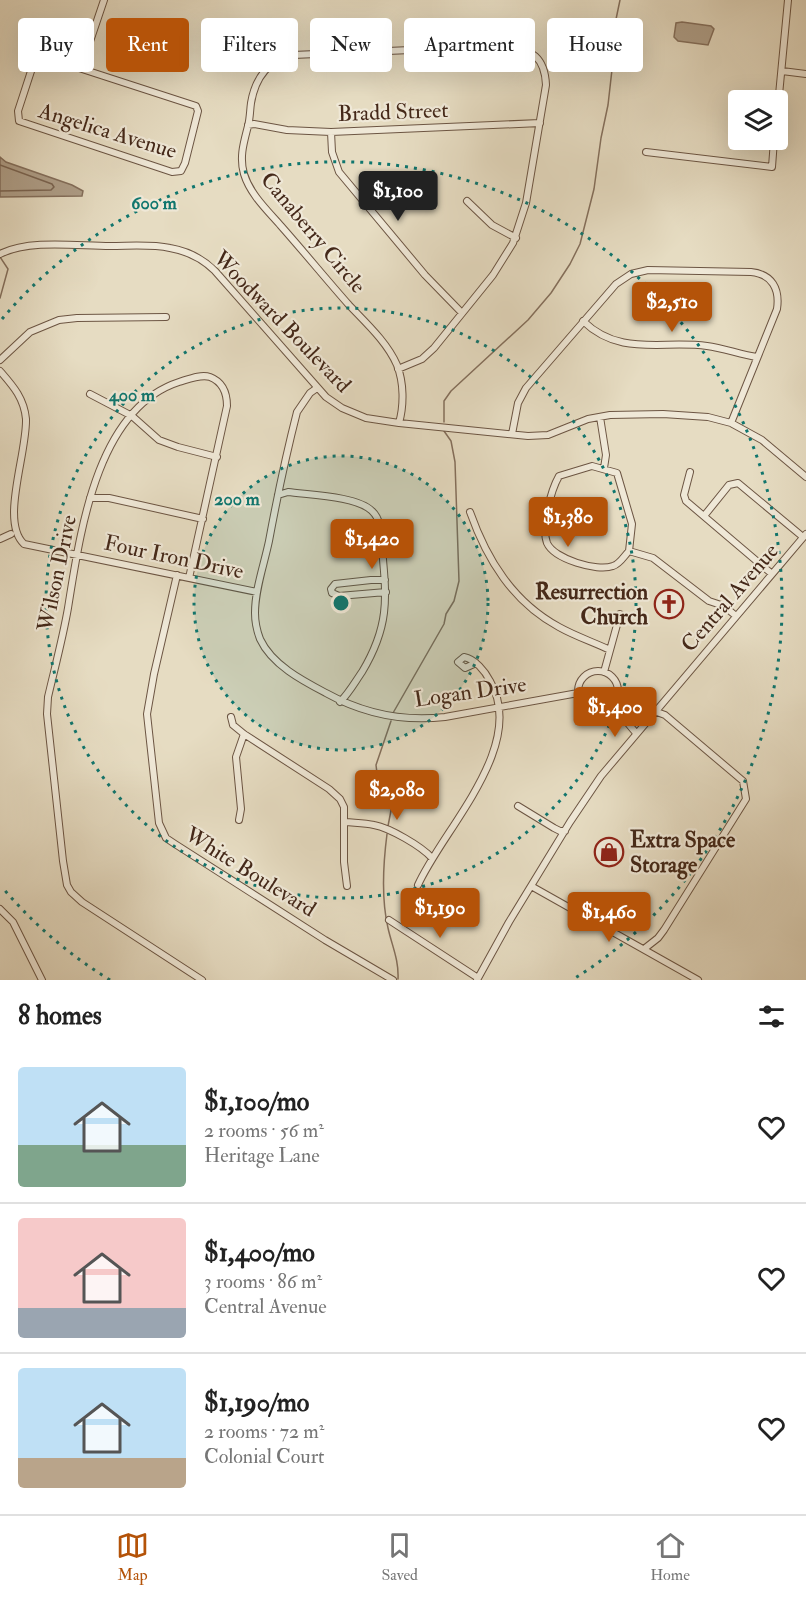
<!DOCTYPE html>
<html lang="en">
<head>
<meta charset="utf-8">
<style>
  :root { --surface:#fff; --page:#f2f2f2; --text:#222; --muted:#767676; --line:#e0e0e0; --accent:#b45309 }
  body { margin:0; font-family:"IM FELL Double Pica",serif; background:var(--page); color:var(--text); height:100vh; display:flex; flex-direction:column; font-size:22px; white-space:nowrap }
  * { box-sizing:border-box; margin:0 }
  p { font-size:20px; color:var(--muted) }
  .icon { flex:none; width:33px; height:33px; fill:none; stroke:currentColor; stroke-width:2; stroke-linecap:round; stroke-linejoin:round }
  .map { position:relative; height:980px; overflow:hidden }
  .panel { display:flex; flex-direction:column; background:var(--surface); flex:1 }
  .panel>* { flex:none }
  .banner { position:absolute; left:18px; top:18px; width:771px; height:54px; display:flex; gap:12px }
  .buttons { position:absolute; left:728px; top:90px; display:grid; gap:12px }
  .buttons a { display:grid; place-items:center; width:60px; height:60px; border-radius:6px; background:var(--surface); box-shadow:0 6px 24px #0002; font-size:30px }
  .price { position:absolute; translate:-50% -51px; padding:0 14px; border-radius:6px; background:var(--accent); color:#fff; font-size:20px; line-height:39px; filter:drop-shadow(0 2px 3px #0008) }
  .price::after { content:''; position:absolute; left:50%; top:36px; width:18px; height:14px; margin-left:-9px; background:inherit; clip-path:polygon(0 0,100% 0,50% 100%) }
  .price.active { background:#222; color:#fff }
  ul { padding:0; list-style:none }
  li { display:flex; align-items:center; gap:18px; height:150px; padding:0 18px }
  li+li { border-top:2px solid var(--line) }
  li span { display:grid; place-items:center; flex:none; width:168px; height:120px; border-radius:6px; color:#555 }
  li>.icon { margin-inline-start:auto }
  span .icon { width:72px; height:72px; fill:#fffc; stroke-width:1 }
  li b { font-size:26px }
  h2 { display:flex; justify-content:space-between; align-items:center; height:72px; padding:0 18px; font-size:26px }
  .tag { padding:0 21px; border-radius:6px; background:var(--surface); box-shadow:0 6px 24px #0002; font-size:21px; line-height:54px }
  .tag.active { background:var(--accent); color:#fff }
  .dock { display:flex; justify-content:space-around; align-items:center; height:84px; border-top:2px solid var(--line); background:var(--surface); font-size:16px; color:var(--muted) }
  .dock a { display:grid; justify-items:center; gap:3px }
  .dock .active { color:var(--accent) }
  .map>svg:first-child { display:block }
  .water { fill:#af9f89; stroke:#846f5c; stroke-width:1.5 }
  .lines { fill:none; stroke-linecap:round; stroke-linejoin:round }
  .shore { stroke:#7a6451; stroke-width:1.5 }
  .stream { stroke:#846f5c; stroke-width:1.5 }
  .minor-casing { stroke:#6c5543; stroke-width:8 }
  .minor { stroke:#efe8d7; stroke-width:6 }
  .ring { fill:none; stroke:#0f766e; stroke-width:3; stroke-dasharray:3 6 }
  .labels { text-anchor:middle; stroke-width:4.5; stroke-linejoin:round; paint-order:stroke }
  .street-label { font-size:22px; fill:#442819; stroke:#efe8d7 }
  .poi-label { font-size:22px; font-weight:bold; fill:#442819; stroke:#efe8d7; text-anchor:end }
  .centre { fill:#0f766e; stroke:#efe8d7; stroke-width:3 }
  .ring-label { font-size:18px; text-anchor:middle; font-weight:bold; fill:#0f766e; stroke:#efe8d7; stroke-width:4.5; stroke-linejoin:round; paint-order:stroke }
</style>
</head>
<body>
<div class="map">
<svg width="806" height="980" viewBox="0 0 806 980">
  <rect width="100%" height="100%" fill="#e6dcc2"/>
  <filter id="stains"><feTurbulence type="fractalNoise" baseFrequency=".00333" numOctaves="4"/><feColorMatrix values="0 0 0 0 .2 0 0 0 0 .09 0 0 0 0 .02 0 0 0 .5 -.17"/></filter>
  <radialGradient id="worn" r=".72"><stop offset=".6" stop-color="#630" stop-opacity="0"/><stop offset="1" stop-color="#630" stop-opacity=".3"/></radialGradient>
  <path class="water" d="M682 22 711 26 714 29 708 45 678 41 674 37 676 23Z
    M0 157 6 162 72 185 83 191 82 196 0 197Z"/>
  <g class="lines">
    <path class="shore" d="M0 165 52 184 54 187 51 190 0 191"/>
    <path class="stream" d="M0 257 8 269 0 298
      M444 422V401L451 391 528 320 551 293 570 264 580 244 594 189 601 138 608 105 615 43V24L620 0
      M393 713 444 624 446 614 454 601 459 581 455 462 451 441 444 431
      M388 826 394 795C386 783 376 779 376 765L391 721
      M387 834C383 865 381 898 388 928 392 946 399 960 398 979"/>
    <g class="minor-casing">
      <path id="minor" d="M42 56 196 106 198 111 185 163 181 171 172 172 19 121 18 111 35 59Z
        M81 68 104 0
        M782 71 806 74
        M777 116 788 0
        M248 125 254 124 287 130 331 132 540 123
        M331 132 332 152 339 172 425 275 462 313
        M646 152 772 167 774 140
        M467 201 492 225 516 238
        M0 254C30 239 77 246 110 246 130 246 151 244 170 248 187 251 203 259 215 271L326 397 342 408 366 418 399 423 528 436 548 435 588 419 610 415 663 414 708 417 731 423 762 440 806 477
        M583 321C620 357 662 340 707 346 724 348 741 355 757 357
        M0 360 30 332 59 320 77 318 166 317
        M398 369 422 359 434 348 493 275 513 243 526 203 546 85C545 58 532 48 505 46L293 55C268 60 255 79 251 103 250 110 250 119 248 126 244 142 239 157 244 174 250 194 267 210 281 226 304 252 326 279 349 305 366 323 387 342 397 365 404 383 404 405 399 423
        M0 371C13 386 24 398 26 419 27 454 0 522 24 544L257 592
        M317 388 310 393 297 412C286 455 277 498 269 541 264 565 255 589 255 613 255 622 257 631 260 639 272 665 303 681 326 693 364 714 402 722 445 717L578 693
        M90 394 132 416 159 440 178 447 217 457
        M600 417 606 455 604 468
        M512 434 518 403 526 388 616 284 631 274 648 270 751 272C772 274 780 289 777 309L731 423
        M690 472 684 495 686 501 772 574
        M278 495 288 492C309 495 357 496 372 511 382 520 381 537 382 549 387 600 389 627 362 672 355 682 349 693 340 702
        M90 498H109L203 519
        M470 512C487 560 513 602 559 627 575 636 593 642 610 650
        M704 516 729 485 738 483 803 537
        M0 539 11 534
        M629 551 632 524 617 473 592 466 559 476C551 490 541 527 547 543 554 559 597 572 613 566 620 564 624 556 629 551L653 558 709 601 724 606 736 616
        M177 575 154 674 147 714 159 823 166 838 175 844 325 940 393 980
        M189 578 227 406C227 394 223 382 210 377 201 374 189 379 179 382 96 409 80 534 68 608 63 637 55 667 48 697L47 714 63 861 67 885 71 892 82 902 202 980
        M385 580H371L335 584 331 589 332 593 339 596 386 592
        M578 691a20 20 0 1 1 40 0a20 20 0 1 1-40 0Z
        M604 672 620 614
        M616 698 637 718 645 722
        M608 709 626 721 636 733
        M231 717 233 725 244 734 329 789 340 799 344 807V862L347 886
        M518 806 554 828 560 831H565
        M239 820 241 809 236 757 244 734
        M345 822C355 823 365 823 374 825 390 828 421 846 432 858
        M418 885C443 829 528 746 490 681 485 671 475 659 464 657L458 662 465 668 476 663
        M531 886 698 980
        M0 909 13 922 42 980
        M389 920 478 978
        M644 949 658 938 664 930 746 799 743 781 665 715 654 711
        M477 980 509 922 570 822 601 776 806 534"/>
    </g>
    <use href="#minor" class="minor"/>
  </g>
  <circle cx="341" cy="603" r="147" fill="#0f766e" fill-opacity=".12"/>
  <g class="ring">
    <circle cx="341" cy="603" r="147"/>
    <circle cx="341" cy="603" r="295"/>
    <path d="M110 980A442 442 0 0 1 2 887M2 319A442 442 0 1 1 572 980"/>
  </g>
  <defs>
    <g id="church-ring" transform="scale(1.5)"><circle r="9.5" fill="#efe8d7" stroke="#8f2418" stroke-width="1.5"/><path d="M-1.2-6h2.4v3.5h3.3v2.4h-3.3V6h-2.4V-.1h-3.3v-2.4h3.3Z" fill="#8f2418"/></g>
    <g id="shop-ring" transform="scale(1.5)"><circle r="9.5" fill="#efe8d7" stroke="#8f2418" stroke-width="1.5"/><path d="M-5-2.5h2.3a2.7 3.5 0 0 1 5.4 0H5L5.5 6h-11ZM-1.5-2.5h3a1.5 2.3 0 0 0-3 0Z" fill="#8f2418"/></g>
  </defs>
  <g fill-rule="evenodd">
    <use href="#church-ring" x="669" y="604"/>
    <use href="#shop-ring" x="609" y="852"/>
  </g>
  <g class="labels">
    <g class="street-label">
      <text transform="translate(393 111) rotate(-2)" y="8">Bradd Street</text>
      <text transform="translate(108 130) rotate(17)" y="8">Angelica Avenue</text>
      <text transform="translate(314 232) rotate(50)" y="8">Canaberry Circle</text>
      <text transform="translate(283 321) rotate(46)" y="8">Woodward Boulevard</text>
      <text transform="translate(174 556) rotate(12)" y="8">Four Iron Drive</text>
      <text transform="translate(56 573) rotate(-78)" y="8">Wilson Drive</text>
      <text transform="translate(729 597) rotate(-49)" y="8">Central Avenue</text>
      <text transform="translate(470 691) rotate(-8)" y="8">Logan Drive</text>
      <text transform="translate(251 871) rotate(32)" y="8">White Boulevard</text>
    </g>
    <g class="poi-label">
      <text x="648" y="599">Resurrection<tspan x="648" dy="25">Church</tspan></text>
      <text x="630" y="847" text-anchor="start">Extra Space<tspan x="630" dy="25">Storage</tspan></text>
    </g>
  </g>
  <circle cx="341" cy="603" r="9" class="centre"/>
  <g class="ring-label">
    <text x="154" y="209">600 m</text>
    <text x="132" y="401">400 m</text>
    <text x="237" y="505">200 m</text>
  </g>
  <rect width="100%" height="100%" filter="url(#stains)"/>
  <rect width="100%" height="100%" fill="url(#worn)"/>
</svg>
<div class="buttons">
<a><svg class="icon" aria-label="layers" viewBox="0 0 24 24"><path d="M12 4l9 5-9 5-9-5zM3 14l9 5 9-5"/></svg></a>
</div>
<b class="price active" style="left:398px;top:222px">$1,100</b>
<b class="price" style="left:672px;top:333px">$2,510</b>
<b class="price" style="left:568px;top:548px">$1,380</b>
<b class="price" style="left:372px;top:570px">$1,420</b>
<b class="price" style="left:615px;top:738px">$1,400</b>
<b class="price" style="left:397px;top:821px">$2,080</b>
<b class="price" style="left:440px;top:939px">$1,190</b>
<b class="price" style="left:609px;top:943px">$1,460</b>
<div class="banner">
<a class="tag">Buy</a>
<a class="tag active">Rent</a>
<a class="tag">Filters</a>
<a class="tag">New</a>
<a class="tag">Apartment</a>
<a class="tag">House</a>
</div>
</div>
<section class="panel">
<h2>8 homes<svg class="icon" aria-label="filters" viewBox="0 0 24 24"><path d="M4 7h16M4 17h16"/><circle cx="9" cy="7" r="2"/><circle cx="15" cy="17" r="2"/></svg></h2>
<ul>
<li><span style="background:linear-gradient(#bfe0f5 65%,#7fa58c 0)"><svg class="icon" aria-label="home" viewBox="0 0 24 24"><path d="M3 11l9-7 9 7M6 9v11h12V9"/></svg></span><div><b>$1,100/mo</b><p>2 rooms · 56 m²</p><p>Heritage Lane</p></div><svg class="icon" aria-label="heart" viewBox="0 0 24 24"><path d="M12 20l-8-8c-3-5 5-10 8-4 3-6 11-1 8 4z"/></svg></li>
<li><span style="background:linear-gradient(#f6c9c9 75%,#9aa5b1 0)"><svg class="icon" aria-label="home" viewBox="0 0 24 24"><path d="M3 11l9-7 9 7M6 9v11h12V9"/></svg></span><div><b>$1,400/mo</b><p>3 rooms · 86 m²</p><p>Central Avenue</p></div><svg class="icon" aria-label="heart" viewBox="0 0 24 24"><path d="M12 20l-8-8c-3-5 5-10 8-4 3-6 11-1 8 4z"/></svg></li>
<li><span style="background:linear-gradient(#bfe0f5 75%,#b9a48a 0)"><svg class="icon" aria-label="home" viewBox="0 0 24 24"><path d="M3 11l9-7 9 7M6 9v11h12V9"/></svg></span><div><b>$1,190/mo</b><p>2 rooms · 72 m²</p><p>Colonial Court</p></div><svg class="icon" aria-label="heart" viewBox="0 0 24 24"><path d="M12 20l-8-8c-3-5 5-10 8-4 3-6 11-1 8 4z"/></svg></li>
</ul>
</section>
<nav class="dock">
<a class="active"><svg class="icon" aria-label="map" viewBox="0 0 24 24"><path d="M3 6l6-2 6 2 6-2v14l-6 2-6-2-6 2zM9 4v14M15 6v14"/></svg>Map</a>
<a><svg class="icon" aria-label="saved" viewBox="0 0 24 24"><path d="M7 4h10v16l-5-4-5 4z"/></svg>Saved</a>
<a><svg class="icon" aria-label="home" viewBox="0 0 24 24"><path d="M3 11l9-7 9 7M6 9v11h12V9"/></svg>Home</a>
</nav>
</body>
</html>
